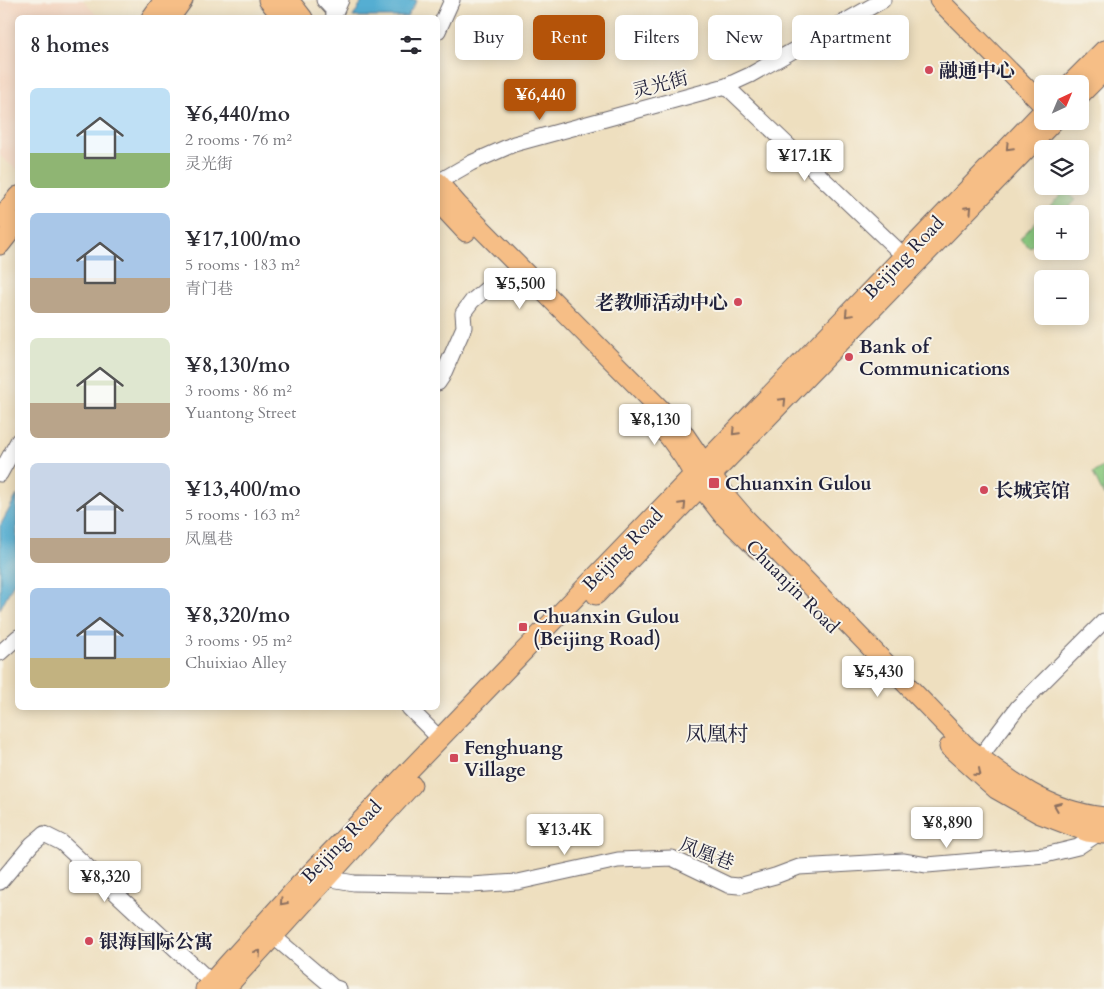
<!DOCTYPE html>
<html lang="en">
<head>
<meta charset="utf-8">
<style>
  :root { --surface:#fff; --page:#f7f7f7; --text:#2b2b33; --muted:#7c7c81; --accent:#b45309 }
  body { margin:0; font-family:Cardo,"Noto Serif SC",serif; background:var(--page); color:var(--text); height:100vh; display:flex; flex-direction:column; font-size:19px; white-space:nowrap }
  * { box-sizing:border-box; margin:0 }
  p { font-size:16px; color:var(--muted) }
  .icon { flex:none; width:28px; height:28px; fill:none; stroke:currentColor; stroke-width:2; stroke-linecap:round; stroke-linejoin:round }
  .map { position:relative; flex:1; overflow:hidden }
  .details { position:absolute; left:15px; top:15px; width:425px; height:695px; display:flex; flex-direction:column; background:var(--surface); border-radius:8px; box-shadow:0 2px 12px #0003 }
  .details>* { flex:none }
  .hud { position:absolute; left:455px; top:15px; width:475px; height:45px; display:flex; gap:10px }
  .needle { width:32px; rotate:44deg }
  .buttons { position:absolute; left:1034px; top:75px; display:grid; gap:10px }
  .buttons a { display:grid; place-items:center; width:55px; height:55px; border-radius:8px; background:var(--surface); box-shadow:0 2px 12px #0003; font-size:25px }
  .price { position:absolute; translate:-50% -42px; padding:0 11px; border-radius:5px; background:#fff; color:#222; font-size:16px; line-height:32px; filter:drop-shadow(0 1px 2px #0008) }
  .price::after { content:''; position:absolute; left:50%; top:30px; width:15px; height:11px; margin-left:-8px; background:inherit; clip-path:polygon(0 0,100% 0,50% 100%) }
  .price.active { background:var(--accent); color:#fff }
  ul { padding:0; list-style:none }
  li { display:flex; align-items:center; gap:15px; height:125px; padding:0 15px }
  li span { display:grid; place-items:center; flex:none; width:140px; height:100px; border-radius:8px; color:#555 }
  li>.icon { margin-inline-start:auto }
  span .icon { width:60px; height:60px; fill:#fffc; stroke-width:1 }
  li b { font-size:21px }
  h2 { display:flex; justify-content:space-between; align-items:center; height:60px; padding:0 15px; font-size:21px }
  .pill { padding:0 18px; border-radius:8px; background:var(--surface); box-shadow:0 2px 12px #0003; font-size:18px; line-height:45px }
  .pill.active { background:var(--accent); color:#fff }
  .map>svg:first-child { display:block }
  .built { fill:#f3d4bf }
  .green { fill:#8ac87f; stroke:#56755d }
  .water { fill:#54aed2; stroke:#3b6886 }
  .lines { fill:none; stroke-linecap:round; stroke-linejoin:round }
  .minor-casing { stroke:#696469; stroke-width:17 }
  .major-casing { stroke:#696469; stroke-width:21 }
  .minor { stroke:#fff; stroke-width:15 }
  .major { stroke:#f6be86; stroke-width:19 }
  .oneway { stroke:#8c7060 }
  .poi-dot { fill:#d1495b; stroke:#f7f3e8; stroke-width:2 }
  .labels { text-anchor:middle; stroke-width:4; stroke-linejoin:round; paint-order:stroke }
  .poi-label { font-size:19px; font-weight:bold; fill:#22223b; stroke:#f7f3e8; text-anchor:start }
  .street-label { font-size:19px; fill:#22223b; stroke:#f7f3e8 }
  .quarter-label { font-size:21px; fill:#22223b; stroke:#f7f3e8 }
</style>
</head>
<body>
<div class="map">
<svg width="1104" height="989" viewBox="0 0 1104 989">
  <rect width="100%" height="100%" fill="#f7f3e8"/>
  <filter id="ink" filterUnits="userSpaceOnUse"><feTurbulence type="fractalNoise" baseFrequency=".02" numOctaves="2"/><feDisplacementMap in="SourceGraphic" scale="10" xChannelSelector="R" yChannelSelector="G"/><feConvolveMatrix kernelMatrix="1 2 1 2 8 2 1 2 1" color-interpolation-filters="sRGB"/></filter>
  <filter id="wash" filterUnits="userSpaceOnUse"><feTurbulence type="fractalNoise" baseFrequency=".0096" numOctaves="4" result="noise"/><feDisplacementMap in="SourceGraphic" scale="20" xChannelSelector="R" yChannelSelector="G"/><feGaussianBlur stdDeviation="1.12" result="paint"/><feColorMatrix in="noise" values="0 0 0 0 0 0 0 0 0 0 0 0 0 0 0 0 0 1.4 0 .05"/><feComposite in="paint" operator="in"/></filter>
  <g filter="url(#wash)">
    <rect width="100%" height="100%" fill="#eedfbf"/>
    <path class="built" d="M0 0H83L98 17 18 18V167L16 169 0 156Z"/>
    <path class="green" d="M1065 191 1075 200 1062 214H1043Z
      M1042 215V234L1030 248 1020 239Z
      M1104 466V496L1093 473Z"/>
    <path class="water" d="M363 0H417L407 17H353Z
      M17 495V577L0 609V526Z"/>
  </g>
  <g filter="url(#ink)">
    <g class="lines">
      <g class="minor-casing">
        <path id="minor" d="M324 0 335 12
          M333 18 341 0
          M438 31 452 0
          M726 86 904 256
          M438 182 471 163 514 144 726 86 750 75 883 0
          M438 383 442 377 464 327 463 313 472 301 496 281
          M0 474 18 441
          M0 653 18 637
          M409 708 439 738
          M980 757 1018 707 1104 621
          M326 878 354 883 471 885 518 882 618 860 672 858 728 885 739 886 775 876 799 867 903 861 927 865 1045 855 1078 847 1099 833
          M0 882 32 844 44 834 62 843 211 982
          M273 936 333 987 339 989"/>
      </g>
      <g class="major-casing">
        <path id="major" d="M268 0 283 18
          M289 0 303 18
          M939 0 1042 104
          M151 18 164 0
          M170 18 183 0
          M1070 84 1104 50
          M1080 95 1104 71
          M438 182 458 205 682 431 727 497 745 518 967 747C1011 782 1046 810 1104 817
          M438 202 466 232
          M0 219 18 196
          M0 245 18 222
          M653 420 669 437 684 458 701 487 722 514 757 549
          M596 595 1054 121
          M949 747 996 789 1040 814 1087 832 1104 834
          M205 989 299 885 1042 112
          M225 989 412 785"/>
      </g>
      <use href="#minor" class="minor"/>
      <use href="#major" class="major"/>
    </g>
    <defs><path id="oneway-chevron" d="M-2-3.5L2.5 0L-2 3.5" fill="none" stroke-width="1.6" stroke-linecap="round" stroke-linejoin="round" transform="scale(1.25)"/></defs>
    <g class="oneway">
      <use href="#oneway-chevron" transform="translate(1009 147) rotate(134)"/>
      <use href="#oneway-chevron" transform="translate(969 209) rotate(-46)"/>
      <use href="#oneway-chevron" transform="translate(848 314) rotate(134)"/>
      <use href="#oneway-chevron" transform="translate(783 401) rotate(-46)"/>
      <use href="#oneway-chevron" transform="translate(735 432) rotate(134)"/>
      <use href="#oneway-chevron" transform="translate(683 505) rotate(-46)"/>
      <use href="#oneway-chevron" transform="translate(978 773) rotate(41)"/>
      <use href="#oneway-chevron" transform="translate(1057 806) rotate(-158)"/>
      <use href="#oneway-chevron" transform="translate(283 902) rotate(132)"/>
      <use href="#oneway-chevron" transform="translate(258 953) rotate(-48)"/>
    </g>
  </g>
  <g class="poi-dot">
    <circle cx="929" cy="70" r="5"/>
    <circle cx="738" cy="302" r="5"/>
    <circle cx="849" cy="357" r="5"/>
    <rect x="708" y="477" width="12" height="12" rx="2.5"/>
    <circle cx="984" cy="490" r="5"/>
    <rect x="518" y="622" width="10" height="10" rx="2.5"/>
    <rect x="449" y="753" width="10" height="10" rx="2.5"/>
    <circle cx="89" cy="941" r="5"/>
  </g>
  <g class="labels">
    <g class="poi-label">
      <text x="939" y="77">融通中心</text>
      <text x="728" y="309" text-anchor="end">老教师活动中心</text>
      <text x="859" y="353">Bank of<tspan x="859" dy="22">Communications</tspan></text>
      <text x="725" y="490">Chuanxin Gulou</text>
      <text x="994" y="497">长城宾馆</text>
      <text x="533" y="623">Chuanxin Gulou<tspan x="533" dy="22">(Beijing Road)</tspan></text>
      <text x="464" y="754">Fenghuang<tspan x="464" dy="22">Village</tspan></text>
      <text x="99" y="948">银海国际公寓</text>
    </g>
    <g class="street-label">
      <text transform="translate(660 84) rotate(-15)" y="7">灵光街</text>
      <text transform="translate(903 257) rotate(-46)" y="7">Beijing Road</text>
      <text transform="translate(622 549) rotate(-46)" y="7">Beijing Road</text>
      <text transform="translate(793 586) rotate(45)" y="7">Chuanjin Road</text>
      <text transform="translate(341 841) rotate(-46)" y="7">Beijing Road</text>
      <text transform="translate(707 853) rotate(21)" y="7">凤凰巷</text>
    </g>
    <g class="quarter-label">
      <text x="717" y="741">凤凰村</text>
    </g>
  </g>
</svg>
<div class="buttons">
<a><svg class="needle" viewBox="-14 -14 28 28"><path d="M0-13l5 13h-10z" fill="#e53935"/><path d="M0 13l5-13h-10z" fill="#7c7c81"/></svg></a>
<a><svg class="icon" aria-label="layers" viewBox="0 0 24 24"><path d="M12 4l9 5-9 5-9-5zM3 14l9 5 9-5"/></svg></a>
<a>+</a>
<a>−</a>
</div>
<b class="price active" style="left:540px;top:121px">¥6,440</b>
<b class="price" style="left:805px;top:182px">¥17.1K</b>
<b class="price" style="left:520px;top:310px">¥5,500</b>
<b class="price" style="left:655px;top:446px">¥8,130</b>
<b class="price" style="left:878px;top:698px">¥5,430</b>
<b class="price" style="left:947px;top:849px">¥8,890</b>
<b class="price" style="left:565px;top:856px">¥13.4K</b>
<b class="price" style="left:105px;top:903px">¥8,320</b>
<div class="hud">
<a class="pill">Buy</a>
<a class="pill active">Rent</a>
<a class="pill">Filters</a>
<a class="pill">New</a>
<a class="pill">Apartment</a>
</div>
<section class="details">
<h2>8 homes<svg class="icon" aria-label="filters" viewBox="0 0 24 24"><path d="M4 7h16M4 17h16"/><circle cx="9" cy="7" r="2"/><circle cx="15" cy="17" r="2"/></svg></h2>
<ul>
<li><span style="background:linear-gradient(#bfe0f5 65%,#8fb573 0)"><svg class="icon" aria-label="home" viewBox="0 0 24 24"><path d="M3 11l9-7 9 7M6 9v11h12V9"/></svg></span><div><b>¥6,440/mo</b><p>2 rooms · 76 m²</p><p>灵光街</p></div></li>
<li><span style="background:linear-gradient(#a9c7e8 65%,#b9a48a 0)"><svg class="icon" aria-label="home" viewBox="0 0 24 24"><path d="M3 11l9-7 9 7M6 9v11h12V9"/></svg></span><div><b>¥17,100/mo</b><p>5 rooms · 183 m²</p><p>青门巷</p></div></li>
<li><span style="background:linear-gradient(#dfe7d0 65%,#b9a48a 0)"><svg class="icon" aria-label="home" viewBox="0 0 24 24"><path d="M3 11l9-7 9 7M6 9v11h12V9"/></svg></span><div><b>¥8,130/mo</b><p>3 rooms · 86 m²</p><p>Yuantong Street</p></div></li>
<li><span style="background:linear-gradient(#c9d6e8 75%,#b9a48a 0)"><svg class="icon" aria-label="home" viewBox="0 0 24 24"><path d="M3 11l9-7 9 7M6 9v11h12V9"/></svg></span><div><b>¥13,400/mo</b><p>5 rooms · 163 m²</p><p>凤凰巷</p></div></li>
<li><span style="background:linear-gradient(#a9c7e8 70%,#c2b280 0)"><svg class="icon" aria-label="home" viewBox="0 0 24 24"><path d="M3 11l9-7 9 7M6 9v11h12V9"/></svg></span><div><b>¥8,320/mo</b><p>3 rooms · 95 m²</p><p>Chuixiao Alley</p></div></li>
</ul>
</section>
</div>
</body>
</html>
